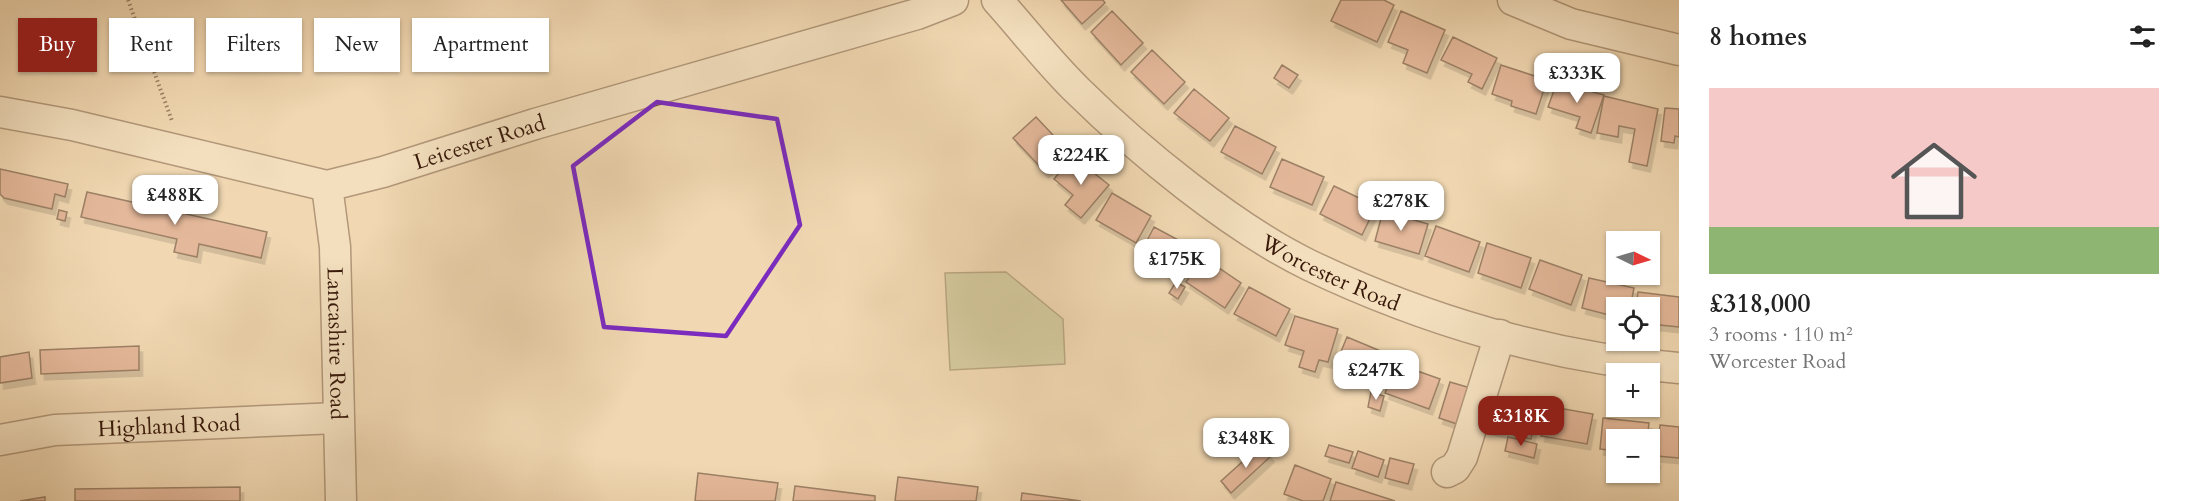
<!DOCTYPE html>
<html lang="en">
<head>
<meta charset="utf-8">
<style>
  :root { --surface:#fff; --page:#f6f6f6; --text:#222; --muted:#767676; --accent:#8f2418 }
  body { margin:0; font-family:Cardo,serif; background:var(--page); color:var(--text); height:100vh; display:flex; flex-direction:column; font-size:22px; white-space:nowrap }
  * { box-sizing:border-box; margin:0 }
  p { font-size:20px; color:var(--muted) }
  .icon { flex:none; width:33px; height:33px; fill:none; stroke:currentColor; stroke-width:2; stroke-linecap:round; stroke-linejoin:round }
  .map { position:relative; flex:1; overflow:hidden }
  .panel { display:flex; flex-direction:column; background:var(--surface); width:510px }
  .panel>* { flex:none }
  .banner { position:absolute; left:18px; top:18px; width:570px; height:54px; display:flex; gap:12px }
  .needle { width:39px; rotate:95deg }
  .tools { position:absolute; left:1606px; top:231px; display:grid; gap:12px }
  .tools a { display:grid; place-items:center; width:54px; height:54px; border-radius:0px; background:var(--surface); box-shadow:0 2px 4px #0004; font-size:30px }
  .price { position:absolute; translate:-50% -51px; padding:0 14px; border-radius:12px; background:#fff; color:#222; font-size:20px; line-height:39px; filter:drop-shadow(0 2px 3px #0008) }
  .price::after { content:''; position:absolute; left:50%; top:36px; width:18px; height:14px; margin-left:-9px; background:inherit; clip-path:polygon(0 0,100% 0,50% 100%) }
  .price.current { background:var(--accent); color:#fff }
  ul { padding:0; list-style:none }
  li { display:grid; align-content:center; gap:12px; height:318px; padding:0 30px }
  li span { display:grid; place-items:center; height:186px; border-radius:0px; color:#555 }
  li>.icon { margin-inline-start:auto }
  span .icon { width:108px; height:108px; fill:#fffc; stroke-width:1 }
  li b { font-size:26px }
  h2 { display:flex; justify-content:space-between; align-items:center; height:72px; padding:0 30px; font-size:26px }
  .chip { padding:0 21px; border-radius:0px; background:var(--surface); box-shadow:0 2px 4px #0004; font-size:21px; line-height:54px }
  .chip.current { background:var(--accent); color:#fff }
  main { display:flex; flex:1; min-height:0 }
  .map>svg:first-child { display:block }
  .green { fill:#b9bf8c; stroke:#786c4a; stroke-width:1.5 }
  .building { fill:#d6917b; stroke:#371809; stroke-width:1.5; filter:url(#shadow) }
  .lines { fill:none; stroke-linecap:round; stroke-linejoin:round }
  .minor-casing { stroke:#664833; stroke-width:33 }
  .path { stroke:#371809; stroke-width:4; stroke-dasharray:1.5 3; stroke-linecap:butt }
  .minor { stroke:#f6e6cd; stroke-width:30 }
  .marked { fill:none; stroke:#7b2cbf; stroke-width:4.5; stroke-linejoin:round }
  .labels { text-anchor:middle; stroke-width:6; stroke-linejoin:round; paint-order:stroke }
  .street-label { font-size:22px; fill:#371809; stroke:#f6e6cd }
</style>
</head>
<body>
<main>
<div class="map">
<svg width="1679" height="501" viewBox="0 0 1679 501">
  <defs>
    <filter id="shadow"><feDropShadow dx="3.5" dy="6" stdDeviation="0" flood-color="#0004"/></filter>
  </defs>
  <rect width="100%" height="100%" fill="#f1d8b2"/>
  <filter id="stains"><feTurbulence type="fractalNoise" baseFrequency=".00333" numOctaves="4"/><feColorMatrix values="0 0 0 0 .2 0 0 0 0 .09 0 0 0 0 .02 0 0 0 .5 -.17"/></filter>
  <radialGradient id="worn" r=".72"><stop offset=".6" stop-color="#630" stop-opacity="0"/><stop offset="1" stop-color="#630" stop-opacity=".3"/></radialGradient>
  <path class="green" d="M1006 272 1063 319 1065 364 950 370 945 273Z"/>
  <path class="building" d="M1061 0H1103L1105 3 1082 24Z
    M1341 0H1384L1394 5 1377 42 1331 21Z
    M1112 11 1143 43 1121 65 1091 32Z
    M1401 11 1445 30 1427 73 1403 63 1408 50 1388 42Z
    M1453 37 1497 58 1482 89 1468 82 1472 74 1441 60Z
    M1152 50 1185 82 1164 104 1131 72Z
    M1282 65 1298 75 1289 88 1274 78Z
    M1501 65 1547 80 1536 114 1511 106 1512 101 1492 94Z
    M1557 82 1604 95 1591 133 1576 128 1580 117 1548 107Z
    M1194 89 1229 118 1210 141 1174 113Z
    M1604 96 1658 109 1647 166 1629 162 1635 129 1619 126 1618 137 1597 133Z
    M1665 108 1679 109V137L1675 136 1674 143 1661 141Z
    M1036 117 1068 151 1045 172 1013 138Z
    M1235 126 1276 147 1262 174 1221 152Z
    M1073 156 1109 185 1081 218 1065 205 1073 195 1054 179Z
    M1282 159 1324 177 1312 205 1270 187Z
    M0 169 68 184 65 197 55 194 52 209 4 198 0 194Z
    M1334 186 1376 206 1362 235 1320 214Z
    M87 192 267 232 261 258 199 244 197 257 174 252 177 239 81 217Z
    M1112 193 1151 216 1136 243 1096 220Z
    M59 210 67 212 65 221 57 219Z
    M1383 211 1428 224 1419 254 1375 241Z
    M1436 226 1480 242 1469 272 1425 256Z
    M1154 227 1195 249 1181 276 1140 254Z
    M1487 243 1531 258 1521 288 1478 273Z
    M1203 257 1241 283 1225 308 1186 282Z
    M1540 260 1582 275 1571 305 1529 289Z
    M1589 278 1634 288 1630 308H1617V317L1582 308Z
    M1176 282 1185 287 1178 299 1169 293Z
    M1249 287 1290 309 1276 336 1234 314Z
    M1638 292 1679 297V327L1650 324V308H1636Z
    M1295 316 1338 329 1328 362 1319 360 1315 372 1299 367 1304 351 1285 345Z
    M1347 337 1390 355 1378 384 1335 366Z
    M139 346V370L41 374 40 350Z
    M29 352 32 378 0 383V357Z
    M1395 363 1440 379 1429 409 1385 393Z
    M1450 382 1474 389 1463 426 1439 418Z
    M1371 392 1384 396 1380 411 1368 407Z
    M1492 398 1537 408 1531 439 1485 428Z
    M1547 406 1593 414 1587 444 1541 436Z
    M1603 418 1649 423 1647 440H1617V451L1600 449Z
    M1660 425 1679 427V458L1657 456Z
    M1508 437 1537 444 1534 458 1505 451Z
    M1261 445 1271 456 1231 493 1221 481Z
    M1329 445 1353 452 1349 463 1325 456Z
    M1358 451 1384 460 1378 477 1352 468Z
    M1390 458 1414 464 1408 484 1385 478Z
    M1650 459 1657 460 1655 476 1642 474 1650 472Z
    M1295 465 1331 479 1323 501H1303L1284 494Z
    M698 473 778 483 775 501H695Z
    M898 477 978 487 976 501H895Z
    M1336 482 1395 501H1330Z
    M795 486 875 496V501H793Z
    M240 487V501H75V489Z
    M1022 493 1081 501H1021Z
    M45 497V501H20Z"/>
  <g class="lines">
    <g class="minor-casing">
      <g id="minor">
        <path id="s1" d="M997 0C1024 30 1049 63 1078 91 1139 151 1233 228 1309 265 1424 320 1552 358 1679 368"/>
        <path d="M1513 0 1571 24 1679 50"/>
        <path id="s2" d="M0 112 72 125 327 186 383 172 535 124 917 14 953 0"/>
        <path id="s3" d="M327 186 335 247 341 501"/>
        <path id="s4" d="M0 440 55 430 338 418"/>
        <path d="M1447 472 1455 468 1462 457 1500 335"/>
      </g>
    </g>
    <path class="path" d="M128 0 172 121"/>
    <use href="#minor" class="minor"/>
  </g>
  <path d="M0 0H1679V501H0ZM657 102 777 119 800 225 726 336 604 327 573 166Z" fill="#f1d8b2" fill-opacity=".55" fill-rule="evenodd"/>
  <path class="marked" d="M657 102 777 119 800 225 726 336 604 327 573 166Z"/>
  <g class="labels">
    <g class="street-label">
      <text dy="8" stroke="none"><textPath href="#s2" startOffset="494">Leicester Road</textPath></text>
      <text dy="8" stroke="none"><textPath href="#s1" startOffset="435">Worcester Road</textPath></text>
      <text dy="8" stroke="none"><textPath href="#s3" startOffset="158">Lancashire Road</textPath></text>
      <text dy="8" stroke="none"><textPath href="#s4" startOffset="170">Highland Road</textPath></text>
    </g>
  </g>
  <rect width="100%" height="100%" filter="url(#stains)"/>
  <rect width="100%" height="100%" fill="url(#worn)"/>
</svg>
<div class="tools">
<a><svg class="needle" viewBox="-14 -14 28 28"><path d="M0-13l5 13h-10z" fill="#e53935"/><path d="M0 13l5-13h-10z" fill="#767676"/></svg></a>
<a><svg class="icon" aria-label="locate" viewBox="0 0 24 24"><circle cx="12" cy="12" r="6"/><path d="M12 2v4M12 18v4M2 12h4M18 12h4"/></svg></a>
<a>+</a>
<a>−</a>
</div>
<b class="price" style="left:1577px;top:104px">£333K</b>
<b class="price" style="left:1081px;top:186px">£224K</b>
<b class="price" style="left:175px;top:226px">£488K</b>
<b class="price" style="left:1401px;top:232px">£278K</b>
<b class="price" style="left:1177px;top:290px">£175K</b>
<b class="price" style="left:1376px;top:401px">£247K</b>
<b class="price current" style="left:1521px;top:447px">£318K</b>
<b class="price" style="left:1246px;top:469px">£348K</b>
<div class="banner">
<a class="chip current">Buy</a>
<a class="chip">Rent</a>
<a class="chip">Filters</a>
<a class="chip">New</a>
<a class="chip">Apartment</a>
</div>
</div>
<section class="panel">
<h2>8 homes<svg class="icon" aria-label="filters" viewBox="0 0 24 24"><path d="M4 7h16M4 17h16"/><circle cx="9" cy="7" r="2"/><circle cx="15" cy="17" r="2"/></svg></h2>
<ul>
<li><span style="background:linear-gradient(#f6c9c9 75%,#8fb573 0)"><svg class="icon" aria-label="home" viewBox="0 0 24 24"><path d="M3 11l9-7 9 7M6 9v11h12V9"/></svg></span><div><b>£318,000</b><p>3 rooms · 110 m²</p><p>Worcester Road</p></div></li>
</ul>
</section>
</main>
</body>
</html>
